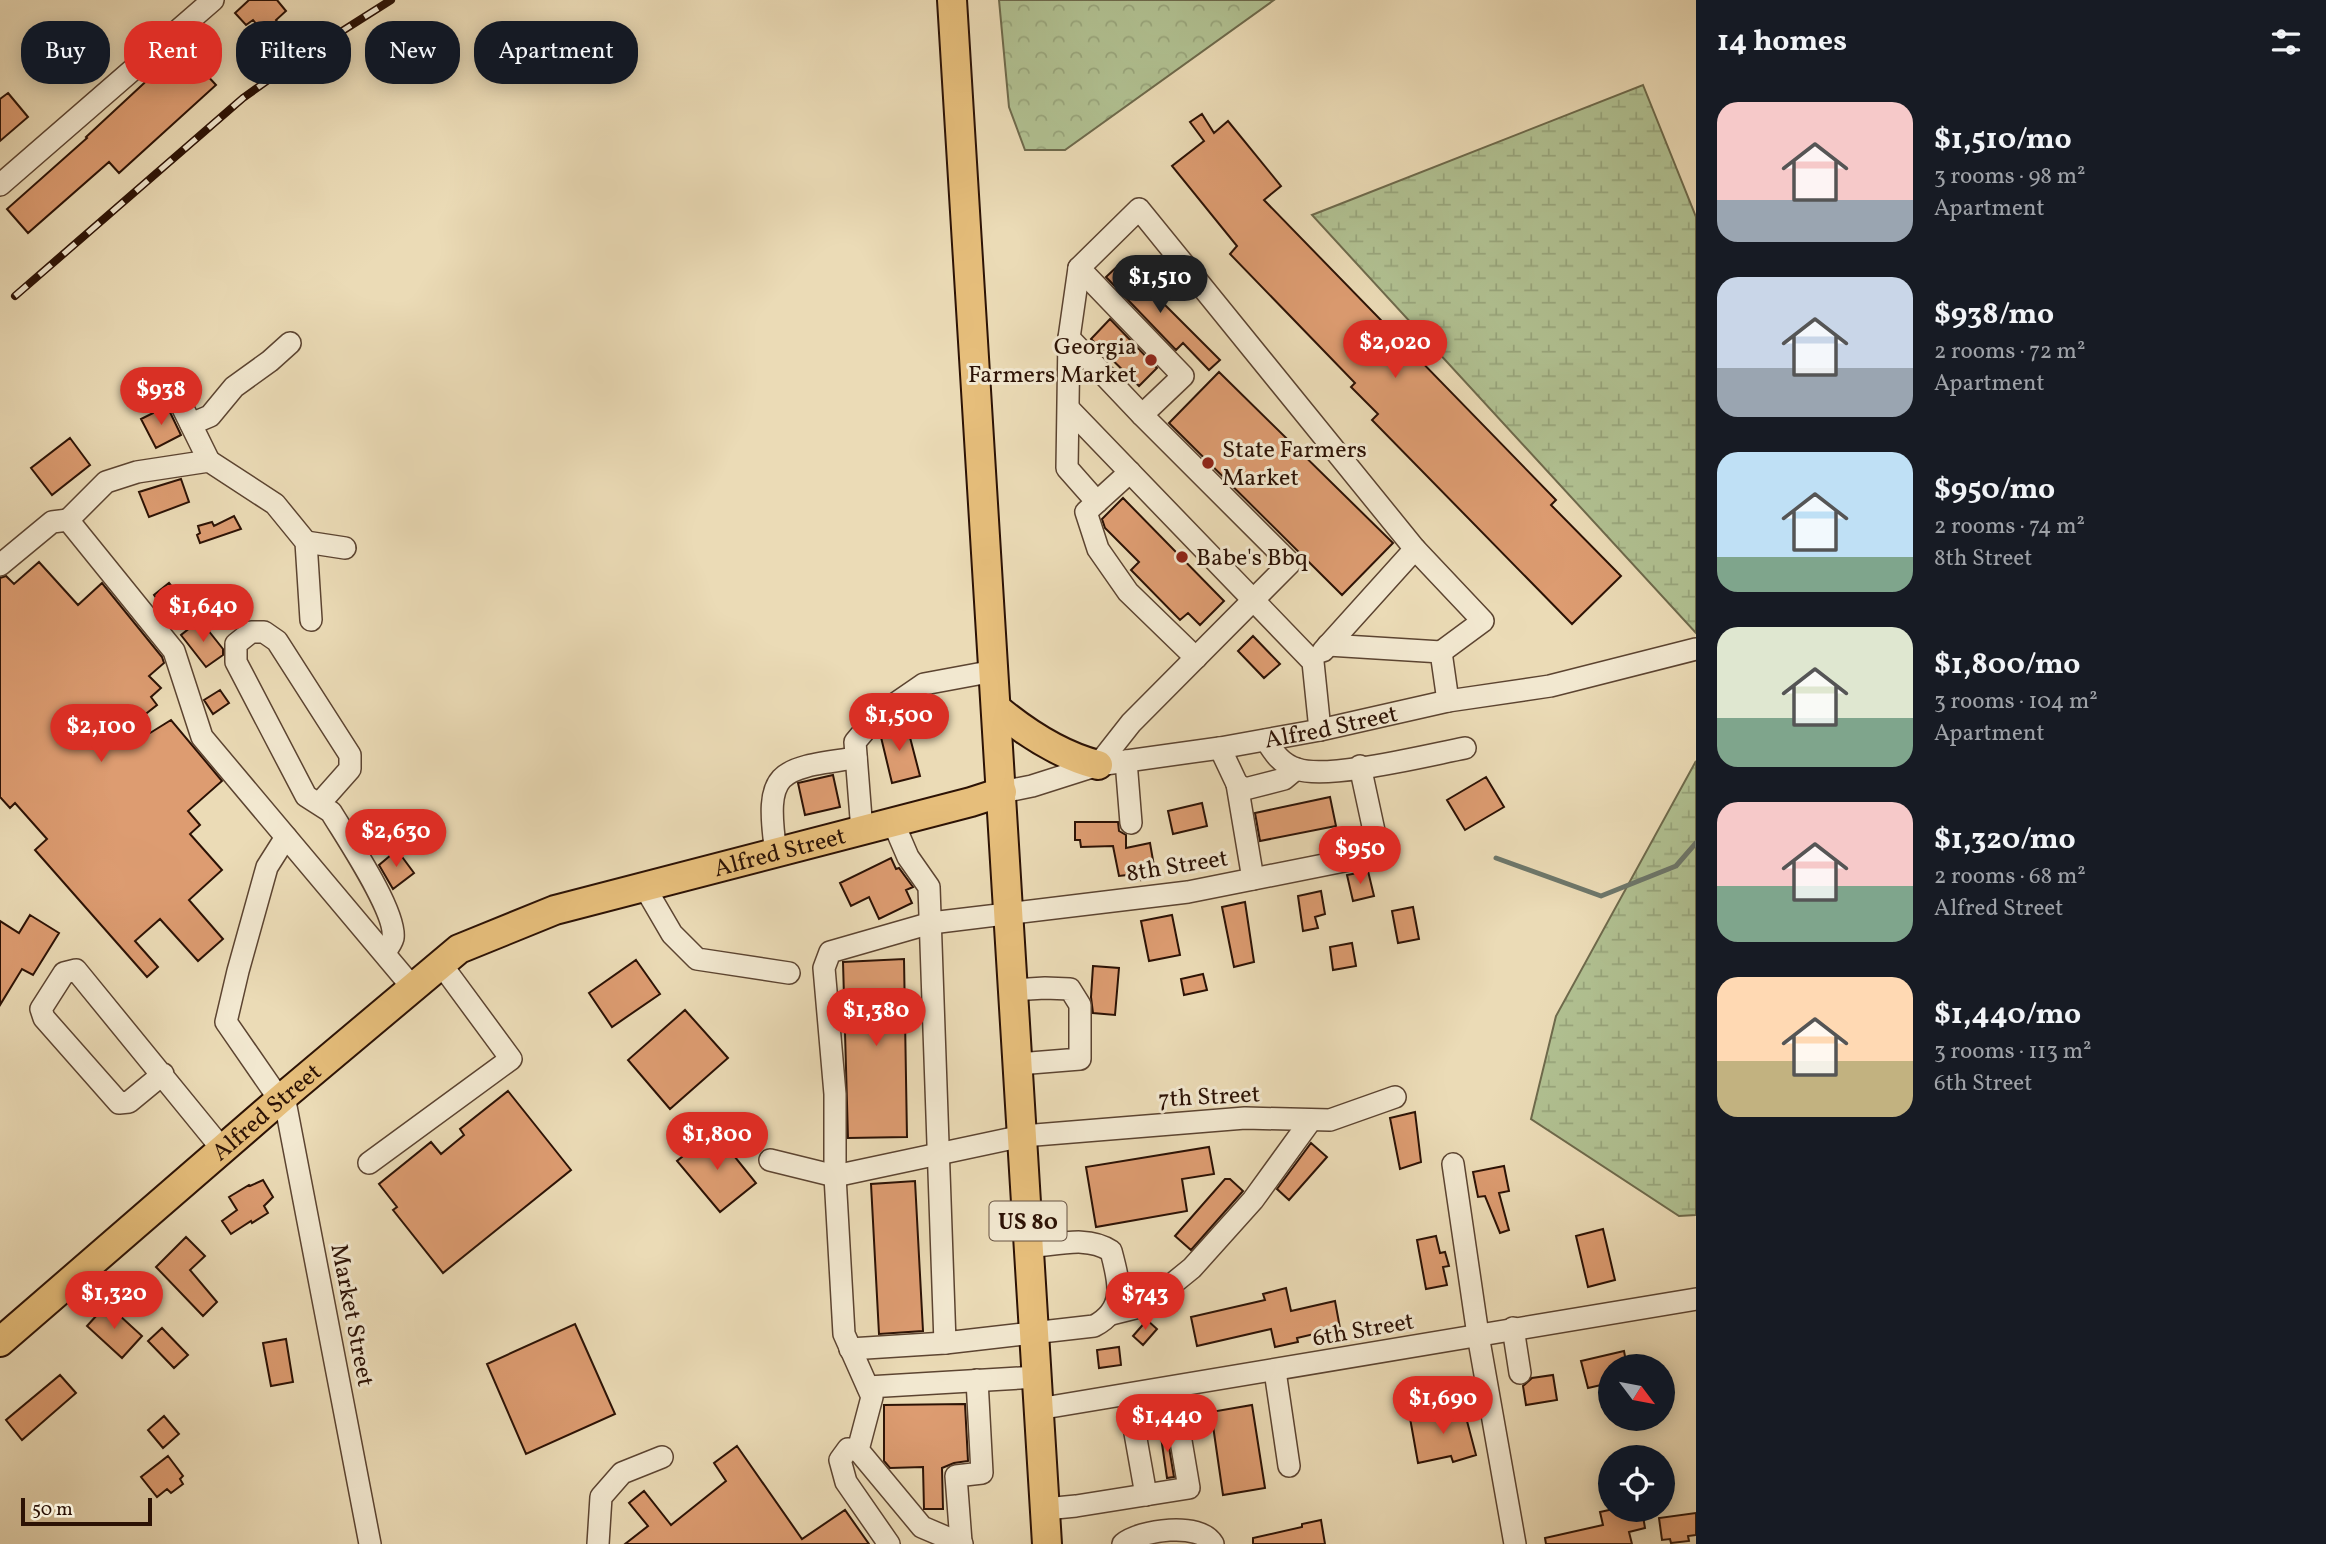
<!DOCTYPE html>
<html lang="en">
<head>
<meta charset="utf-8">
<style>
  :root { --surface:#171b24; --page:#242831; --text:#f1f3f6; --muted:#9ea1a6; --accent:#d93025 }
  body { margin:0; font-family:Vollkorn,serif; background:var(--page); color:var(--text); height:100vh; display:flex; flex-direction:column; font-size:26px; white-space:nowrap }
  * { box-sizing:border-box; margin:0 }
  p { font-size:23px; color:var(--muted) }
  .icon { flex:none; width:38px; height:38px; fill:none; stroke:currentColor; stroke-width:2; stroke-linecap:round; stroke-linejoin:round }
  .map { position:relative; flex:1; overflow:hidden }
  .drawer { display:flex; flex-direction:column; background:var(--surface); width:630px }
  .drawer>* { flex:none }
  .top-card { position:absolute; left:21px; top:21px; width:665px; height:63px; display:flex; gap:14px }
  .needle { width:46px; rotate:122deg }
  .fabs { position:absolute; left:1598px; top:1354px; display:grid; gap:14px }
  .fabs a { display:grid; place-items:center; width:77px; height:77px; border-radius:50%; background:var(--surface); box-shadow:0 4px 18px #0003; font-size:35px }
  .scale { position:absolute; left:21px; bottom:18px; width:131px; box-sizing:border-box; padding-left:7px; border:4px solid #2c1205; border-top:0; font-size:19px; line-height:24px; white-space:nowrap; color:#2c1205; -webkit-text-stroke:5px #f2e8d0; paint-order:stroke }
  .price { position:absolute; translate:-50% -60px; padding:0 16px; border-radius:24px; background:var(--accent); color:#fff; font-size:23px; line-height:46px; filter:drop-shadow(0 2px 4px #0008) }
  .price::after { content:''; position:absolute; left:50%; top:42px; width:21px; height:16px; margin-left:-10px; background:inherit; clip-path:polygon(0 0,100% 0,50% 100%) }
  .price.active { background:#222; color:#fff }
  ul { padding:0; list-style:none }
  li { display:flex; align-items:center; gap:21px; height:175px; padding:0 21px }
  li span { display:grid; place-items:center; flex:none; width:196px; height:140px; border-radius:21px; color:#555 }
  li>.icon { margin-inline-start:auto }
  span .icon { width:84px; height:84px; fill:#fffc; stroke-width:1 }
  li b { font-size:30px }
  h2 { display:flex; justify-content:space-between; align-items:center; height:84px; padding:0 21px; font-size:30px }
  .chip { padding:0 24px; border-radius:28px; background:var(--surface); box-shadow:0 4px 18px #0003; font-size:24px; line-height:63px }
  .chip.active { background:var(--accent); color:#fff }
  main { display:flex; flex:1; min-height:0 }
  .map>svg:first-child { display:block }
  .forest { fill:url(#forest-crowns); stroke:#6e6a4c; stroke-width:2 }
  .wetland { fill:url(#wetland-marsh); stroke:#6e6a4c; stroke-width:2 }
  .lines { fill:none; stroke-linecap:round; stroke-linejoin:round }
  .stream { stroke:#6d776b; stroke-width:5 }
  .building { fill:#dd9c71; stroke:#2c1205; stroke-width:2 }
  .minor-casing { stroke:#5c4431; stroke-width:24 }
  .major-casing { stroke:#2c1205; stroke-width:32 }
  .path { stroke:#2c1205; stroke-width:3.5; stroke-dasharray:5 3.5; stroke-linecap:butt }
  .minor { stroke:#f2e8d0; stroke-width:21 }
  .major { stroke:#e6be7b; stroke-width:28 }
  .rail-casing { stroke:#2c1205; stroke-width:8 }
  .rail { stroke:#f2e8d0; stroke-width:5; stroke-dasharray:16; stroke-linecap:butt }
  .poi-dot { fill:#8f2418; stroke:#f2e8d0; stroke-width:2.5 }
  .labels { text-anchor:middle; stroke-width:6; stroke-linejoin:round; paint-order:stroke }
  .shield { fill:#f2e8d0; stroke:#675242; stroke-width:2 }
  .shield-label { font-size:23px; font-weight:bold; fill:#2c1205 }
  .poi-label { font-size:24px; fill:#2c1205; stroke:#f2e8d0; text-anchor:start }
  .street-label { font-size:24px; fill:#2c1205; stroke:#f2e8d0 }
</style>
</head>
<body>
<main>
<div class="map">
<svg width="1696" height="1544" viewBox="0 0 1696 1544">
  <defs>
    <pattern id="forest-crowns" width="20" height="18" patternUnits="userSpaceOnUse" patternTransform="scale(1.75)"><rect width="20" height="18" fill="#b1c192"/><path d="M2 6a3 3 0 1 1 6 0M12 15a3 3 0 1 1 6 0" fill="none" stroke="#98a57c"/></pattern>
    <pattern id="wetland-marsh" width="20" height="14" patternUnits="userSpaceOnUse" patternTransform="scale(1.75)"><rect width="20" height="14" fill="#b1c192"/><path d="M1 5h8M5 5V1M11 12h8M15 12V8" fill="none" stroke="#98a57c"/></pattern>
  </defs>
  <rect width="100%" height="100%" fill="#ebdbb6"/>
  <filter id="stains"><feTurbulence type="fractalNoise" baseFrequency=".00286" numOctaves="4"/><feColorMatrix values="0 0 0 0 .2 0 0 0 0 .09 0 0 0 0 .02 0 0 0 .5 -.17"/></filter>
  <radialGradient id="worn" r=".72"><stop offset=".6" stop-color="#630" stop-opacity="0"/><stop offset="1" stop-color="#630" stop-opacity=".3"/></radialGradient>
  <path class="forest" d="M999 0H1274L1065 150H1025L1009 107Z"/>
  <path class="wetland" d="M1643 85 1696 217V633L1312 215Z
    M1696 761V1215L1679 1216 1531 1119 1556 1016Z"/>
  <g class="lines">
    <path class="stream" d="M1496 858 1601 896 1676 866 1696 843"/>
  </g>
  <path class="building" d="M249 0H277L286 11 276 20 283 29 270 40 253 20 246 25 235 13Z
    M182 48 216 85 119 173 109 162 28 233 7 209 87 138 86 137Z
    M8 93 28 117 0 141V99Z
    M1202 114 1214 133 1228 121 1281 186 1264 200 1556 500 1551 505 1621 576 1572 624 1372 420 1378 414 1351 387 1355 383 1230 254 1237 246 1172 166 1204 141 1190 122Z
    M1122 262 1220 360 1209 370 1183 343 1176 350 1106 277Z
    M1110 319 1157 368 1139 386 1091 339Z
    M1219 372 1393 543 1342 595 1169 423Z
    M167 406 181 435 156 448 141 419Z
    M70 438 90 465 52 495 31 468Z
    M181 479 189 502 149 517 139 492Z
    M1123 498 1224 601 1200 625 1188 613 1180 620 1131 570 1139 562 1105 528 1102 519Z
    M234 516 241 529 200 543 197 535 200 533 198 526 212 522 214 526Z
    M39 562 78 605 102 583 162 657 164 663 149 676 161 688 151 697 157 705 133 724 142 738 171 720 222 781 188 811 200 825 190 834 222 870 189 900 223 939 198 961 160 919 135 941 158 967 147 977 35 850 47 839 15 803 10 808 0 797V578L6 576 14 584Z
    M169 583 180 596 164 609 154 595Z
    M200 620 223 649V655L206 667 181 635Z
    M1253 636 1280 664 1264 678 1238 651Z
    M220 690 229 703 213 714 204 700Z
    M906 722 920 776 892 783 880 733 884 728Z
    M833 775 840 807 805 815 798 783Z
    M1486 777 1504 807 1465 830 1447 800Z
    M1330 797 1336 826 1260 841 1255 813Z
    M1202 803 1207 826 1173 834 1168 811Z
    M1075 822H1118L1119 831 1126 835V848L1150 843 1154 866 1127 872V875L1119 876 1113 846 1081 847 1080 840H1075Z
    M397 850 414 873 393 889 379 865Z
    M891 858 896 869 899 868 913 887 906 890 912 903 879 919 869 897 851 906 840 883Z
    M1368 871 1374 896 1353 901 1347 875Z
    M1321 891 1325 914 1315 917 1318 928 1303 931 1298 896Z
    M1245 902 1254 962 1234 967 1222 907Z
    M1413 907 1419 939 1398 943 1392 911Z
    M30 915 59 933 33 975 22 969 0 1005V921L19 933Z
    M1172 915 1180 955 1149 961 1141 921Z
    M1352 943 1356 966 1333 970 1330 947Z
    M904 959 907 1137 848 1138 843 962Z
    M636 960 660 994 612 1027 589 993Z
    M1093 966 1119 968 1115 1015 1093 1013 1091 997Z
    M1203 974 1207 990 1184 995 1181 979Z
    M685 1010 728 1058 670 1109 628 1060Z
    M508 1091 571 1170 443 1273 393 1210 397 1207 379 1184 431 1142 441 1154 464 1135 460 1129Z
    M1415 1112 1421 1162 1400 1169 1390 1118Z
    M714 1131 756 1183 720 1212 677 1161Z
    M1311 1143 1327 1157 1289 1200 1277 1189Z
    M1209 1147 1214 1174 1182 1179 1187 1211 1096 1227 1086 1167Z
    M1504 1166 1509 1191 1499 1193 1509 1230 1500 1233 1485 1196 1478 1197 1473 1172Z
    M1225 1179H1230L1243 1191 1191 1250 1175 1236Z
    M263 1180 273 1197 264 1206 268 1213 252 1223 251 1221 231 1234 222 1221 237 1210 229 1197 249 1185 250 1186Z
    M915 1181 923 1331 879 1334 871 1184Z
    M1603 1229 1615 1280 1588 1287 1576 1236Z
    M1436 1236 1440 1253 1445 1252 1449 1266 1443 1267 1447 1285 1426 1289 1417 1240Z
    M186 1237 205 1256 190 1270 217 1302 203 1316 156 1267Z
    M1286 1288 1291 1311 1335 1301 1340 1328 1297 1338 1298 1342 1275 1347 1271 1329 1197 1346 1191 1317 1265 1300 1263 1294Z
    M107 1304 142 1336 122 1358 87 1326Z
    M1147 1320 1157 1329 1143 1345 1133 1336Z
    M575 1324 615 1414 526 1454 487 1364Z
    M162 1328 188 1355 174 1368 148 1341Z
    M286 1339 293 1382 271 1386 263 1343Z
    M1119 1347 1121 1365 1099 1368 1097 1350Z
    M1624 1351 1627 1367H1610V1383L1588 1388 1581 1361Z
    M60 1375 76 1393 22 1440 6 1420Z
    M1553 1375 1557 1400 1526 1405 1523 1386 1532 1378Z
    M965 1404 968 1461 954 1463 942 1468 943 1509H924L923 1467 890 1468 884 1461V1405Z
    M1252 1405 1265 1488 1223 1495 1211 1412Z
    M1463 1406 1476 1455 1453 1462 1451 1456 1418 1463 1410 1418 1430 1415Z
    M164 1416 179 1434 163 1448 148 1430Z
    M1166 1429 1174 1477 1167 1478 1160 1430Z
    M737 1446 802 1539 845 1510 869 1544H625L648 1526 629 1503 644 1491 671 1525 726 1481 714 1463Z
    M168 1456 183 1476 180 1479 183 1484 171 1493 167 1489 157 1497 141 1477Z
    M1609 1510H1642L1645 1528 1629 1532 1632 1544H1546L1545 1538 1603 1525 1600 1512Z
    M1696 1513V1535L1688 1536 1689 1541 1671 1543 1670 1539 1662 1540 1659 1518Z
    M1321 1520 1325 1544H1253V1538L1302 1527V1524Z"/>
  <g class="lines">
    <g class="minor-casing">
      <g id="minor">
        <path d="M0 185 213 0"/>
        <path d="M1079 268 1183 376 1142 415"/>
        <path d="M1069 338 1142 415 1290 563 1131 723 1098 765"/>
        <path d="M174 390 209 461"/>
        <path d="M1069 409 1313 662 1320 730"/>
        <path d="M191 424 210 416 234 387 270 361 290 343"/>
        <path d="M1097 502 1130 472"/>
        <path d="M68 520 106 482 137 472 209 461 275 504 306 542 311 620"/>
        <path d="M306 542 345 548"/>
        <path d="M0 565 52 522 68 520 174 651 202 737 413 988"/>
        <path d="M1328 645 1441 652 1448 701"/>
        <path d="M1323 651 1415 549"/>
        <path d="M1196 658 1128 592 1098 549 1086 512 1097 502 1067 468 1069 338 1079 268 1139 209 1415 549 1483 621 1441 652"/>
        <path d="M1266 740C1274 753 1281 764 1297 769 1328 780 1428 755 1465 748"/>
        <path d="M1220 748 1237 784 1245 789 1284 779 1296 769"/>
        <path d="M1126 761 1131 823"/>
        <path d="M1237 784 1253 879"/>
        <path id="s1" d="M1002 792 1032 786 1098 765 1220 748 1320 730 1448 701 1550 686 1696 649"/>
        <path d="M319 804 350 769V755L277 641 264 632H251L236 644V662L306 796 331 812C346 837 397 912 393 938 392 942 388 948 385 952"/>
        <path d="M893 822 908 857 929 887 945 1343 1094 1326C1127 1309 1119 1281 1111 1251 1087 1235 1057 1245 1029 1247"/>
        <path d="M862 831 855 742 876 717 924 684 994 671"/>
        <path d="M776 853C764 769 778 769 856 758"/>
        <path d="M644 886 672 934 697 959 789 973"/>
        <path d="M1013 990 1045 988 1070 989 1080 1005V1059L1018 1064"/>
        <path d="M163 1074 129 1102 119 1103 44 1018 41 1009 64 973 76 970 223 1150"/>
        <path d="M284 1096 370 1544"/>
        <path d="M280 1100 226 1022 238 971 267 867 286 837"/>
        <path d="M770 1160 835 1176 1023 1136 1245 1118 1330 1120 1395 1097"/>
        <path d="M369 1163 511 1059 441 964"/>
        <path d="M1453 1164 1478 1335 1515 1544"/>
        <path d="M1111 1314 1139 1307 1160 1294 1192 1268 1253 1200 1311 1120"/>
        <path d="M1513 1328 1520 1373"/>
        <path d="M850 1349 945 1343"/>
        <path d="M1275 1371 1289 1466"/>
        <path d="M868 1387 1037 1377"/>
        <path d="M1038 1409 1696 1299"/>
        <path d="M858 1450 848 1449 840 1460 846 1482 889 1544"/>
        <path d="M1146 1495 1133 1422 1176 1414"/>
        <path d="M1045 1509 1076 1506 1189 1488 1172 1388"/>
        <path d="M961 1542 956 1476 982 1473 977 1380"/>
        <path d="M598 1544 601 1497 622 1473 662 1457"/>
        <path d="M962 1544 922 1527 858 1450 872 1397 844 1334 835 1176V1094L824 968 830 952 931 923 1188 892 1379 854 1360 766"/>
        <path d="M1123 1544C1140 1530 1200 1521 1213 1544"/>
      </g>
    </g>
    <g class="major-casing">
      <g id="major">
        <path d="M952 0 1047 1544"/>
        <path d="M996 708C1026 733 1059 755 1098 765"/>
        <path id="s2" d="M0 1342 284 1096 459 949 555 910 971 802 1002 792"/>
      </g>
    </g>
    <path class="path" d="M1140 869 1142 881"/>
    <use href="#minor" class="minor"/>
    <use href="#major" class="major"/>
    <g class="rail-casing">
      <path id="rail" d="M15 296 243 98 295 61 391 0"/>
    </g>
    <use href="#rail" class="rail"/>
  </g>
  <g class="poi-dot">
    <circle cx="1151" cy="360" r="7"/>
    <circle cx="1208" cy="463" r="7"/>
    <circle cx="1182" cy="557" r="7"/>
  </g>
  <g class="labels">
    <rect class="shield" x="989.5" y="1201.5" width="77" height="39" rx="5"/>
    <g class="shield-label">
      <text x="1028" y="1229">US 80</text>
    </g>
    <g class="poi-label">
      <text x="1137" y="354" text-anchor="end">Georgia<tspan x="1137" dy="28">Farmers Market</tspan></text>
      <text x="1222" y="457">State Farmers<tspan x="1222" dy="28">Market</tspan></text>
      <text x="1196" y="565">Babe's Bbq</text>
    </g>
    <g class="street-label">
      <text dy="8" stroke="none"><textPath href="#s1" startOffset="336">Alfred Street</textPath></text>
      <text dy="8" stroke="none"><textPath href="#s2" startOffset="940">Alfred Street</textPath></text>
      <text transform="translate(1177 865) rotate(-9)" y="8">8th Street</text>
      <text transform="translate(1209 1096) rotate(-3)" y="8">7th Street</text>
      <text dy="8" stroke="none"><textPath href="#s2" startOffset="352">Alfred Street</textPath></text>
      <text transform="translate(353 1315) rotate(79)" y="8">Market Street</text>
      <text transform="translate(1363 1329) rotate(-10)" y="8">6th Street</text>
    </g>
  </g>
  <rect width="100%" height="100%" filter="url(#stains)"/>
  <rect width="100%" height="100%" fill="url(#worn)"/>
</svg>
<div class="fabs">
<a><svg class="needle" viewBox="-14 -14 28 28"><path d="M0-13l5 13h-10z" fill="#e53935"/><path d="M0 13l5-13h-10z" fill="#9ea1a6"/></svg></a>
<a><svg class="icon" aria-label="locate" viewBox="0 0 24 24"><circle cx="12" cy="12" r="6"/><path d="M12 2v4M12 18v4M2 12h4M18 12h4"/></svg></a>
</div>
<div class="scale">50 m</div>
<b class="price active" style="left:1160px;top:315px">$1,510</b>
<b class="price" style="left:1395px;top:380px">$2,020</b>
<b class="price" style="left:161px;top:427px">$938</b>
<b class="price" style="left:203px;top:644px">$1,640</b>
<b class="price" style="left:899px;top:753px">$1,500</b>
<b class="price" style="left:101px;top:764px">$2,100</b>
<b class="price" style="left:396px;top:869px">$2,630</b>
<b class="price" style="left:1360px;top:886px">$950</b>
<b class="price" style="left:876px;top:1048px">$1,380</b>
<b class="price" style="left:717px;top:1172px">$1,800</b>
<b class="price" style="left:114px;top:1331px">$1,320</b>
<b class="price" style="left:1145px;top:1332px">$743</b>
<b class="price" style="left:1443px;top:1436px">$1,690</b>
<b class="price" style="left:1167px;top:1454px">$1,440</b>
<div class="top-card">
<a class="chip">Buy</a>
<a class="chip active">Rent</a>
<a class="chip">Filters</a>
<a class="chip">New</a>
<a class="chip">Apartment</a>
</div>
</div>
<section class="drawer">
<h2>14 homes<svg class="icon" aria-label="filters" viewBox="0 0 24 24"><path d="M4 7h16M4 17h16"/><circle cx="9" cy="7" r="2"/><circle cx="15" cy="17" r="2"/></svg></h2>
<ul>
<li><span style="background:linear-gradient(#f6c9c9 70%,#9aa5b1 0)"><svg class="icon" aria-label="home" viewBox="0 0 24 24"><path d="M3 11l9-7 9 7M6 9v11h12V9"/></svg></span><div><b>$1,510/mo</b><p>3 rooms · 98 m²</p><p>Apartment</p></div></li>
<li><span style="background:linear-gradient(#c9d6e8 65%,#9aa5b1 0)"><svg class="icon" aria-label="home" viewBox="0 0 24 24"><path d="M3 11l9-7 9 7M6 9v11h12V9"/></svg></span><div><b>$938/mo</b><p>2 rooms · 72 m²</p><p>Apartment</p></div></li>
<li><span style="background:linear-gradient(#bfe0f5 75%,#7fa58c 0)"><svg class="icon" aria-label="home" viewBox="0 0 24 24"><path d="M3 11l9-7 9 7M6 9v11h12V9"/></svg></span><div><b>$950/mo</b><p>2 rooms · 74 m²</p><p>8th Street</p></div></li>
<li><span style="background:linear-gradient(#dfe7d0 65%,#7fa58c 0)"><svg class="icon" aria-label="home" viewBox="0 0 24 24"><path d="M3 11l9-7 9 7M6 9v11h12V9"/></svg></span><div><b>$1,800/mo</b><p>3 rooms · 104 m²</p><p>Apartment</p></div></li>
<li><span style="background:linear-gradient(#f6c9c9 60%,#7fa58c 0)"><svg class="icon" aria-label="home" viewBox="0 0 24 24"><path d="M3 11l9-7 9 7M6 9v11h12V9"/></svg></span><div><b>$1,320/mo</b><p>2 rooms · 68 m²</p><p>Alfred Street</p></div></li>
<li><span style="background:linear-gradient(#ffd9b3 60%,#c2b280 0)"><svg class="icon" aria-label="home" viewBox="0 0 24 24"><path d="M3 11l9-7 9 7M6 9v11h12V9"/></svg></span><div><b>$1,440/mo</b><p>3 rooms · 113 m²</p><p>6th Street</p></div></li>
</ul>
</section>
</main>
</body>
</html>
